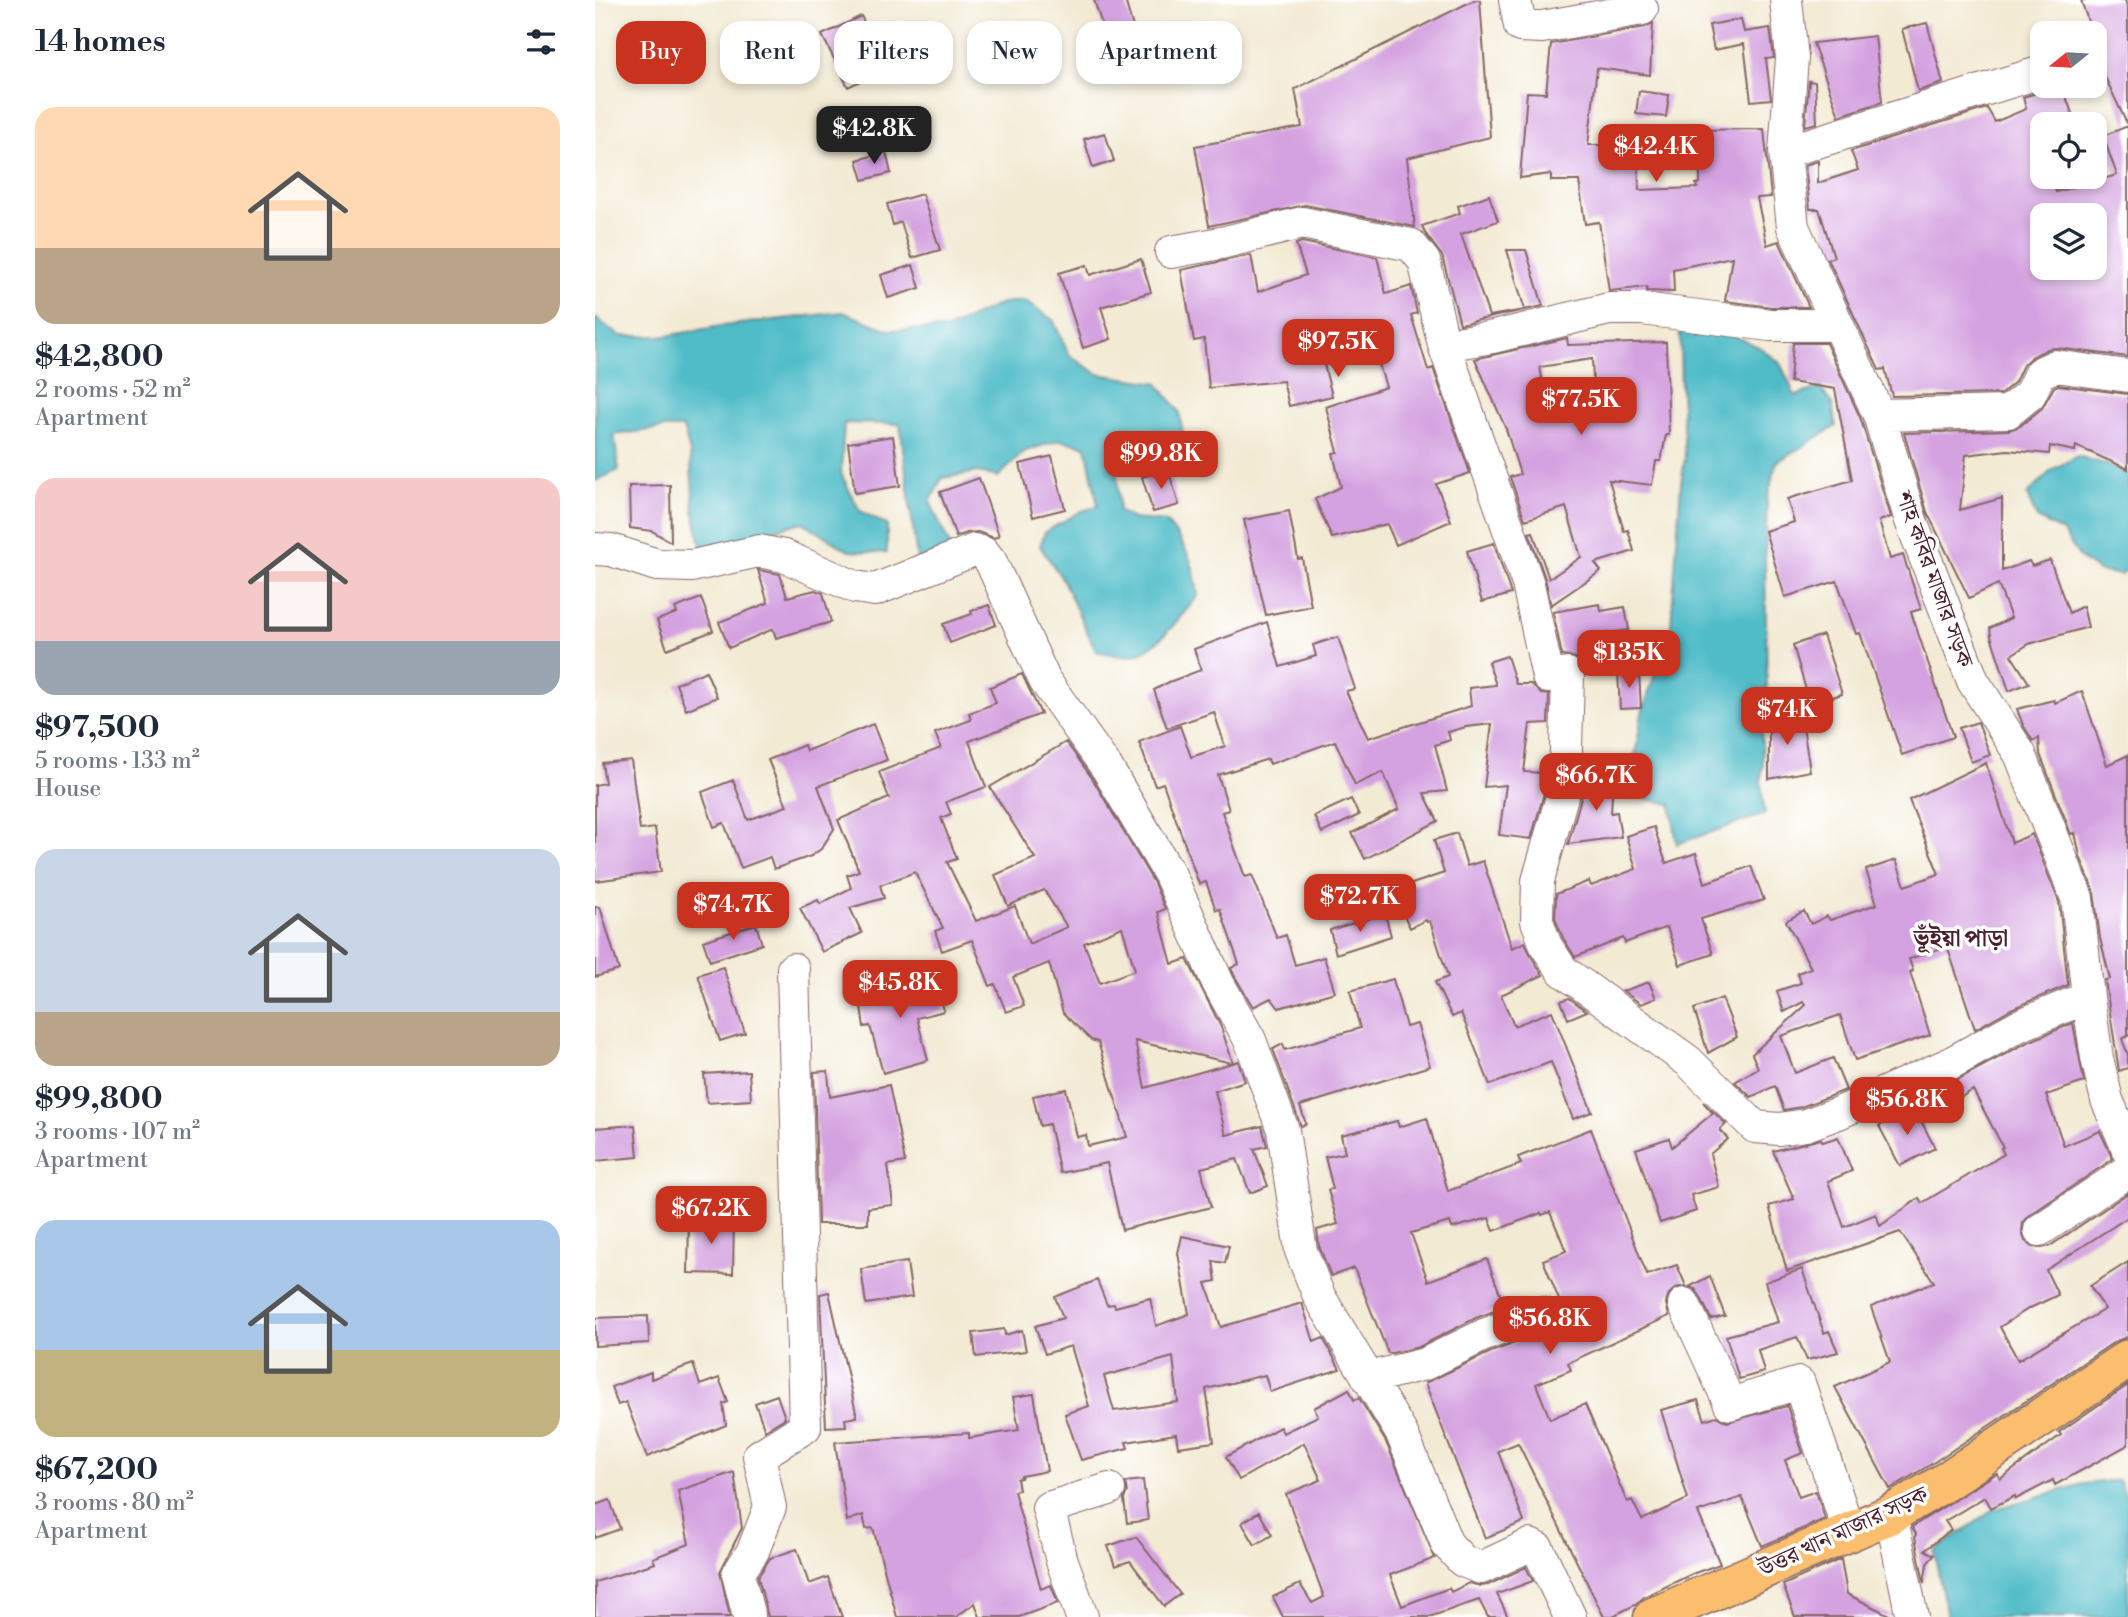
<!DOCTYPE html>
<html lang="en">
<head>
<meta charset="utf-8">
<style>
  :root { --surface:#fff; --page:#f2f2f3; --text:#1f2937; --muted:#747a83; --accent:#c8321e }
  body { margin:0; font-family:"Libre Bodoni","Noto Serif Bengali",serif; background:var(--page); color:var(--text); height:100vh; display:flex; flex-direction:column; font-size:26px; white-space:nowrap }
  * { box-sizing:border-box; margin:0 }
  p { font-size:23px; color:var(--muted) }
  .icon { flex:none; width:38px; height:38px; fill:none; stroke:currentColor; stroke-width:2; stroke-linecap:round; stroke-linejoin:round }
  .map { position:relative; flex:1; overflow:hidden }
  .sheet { display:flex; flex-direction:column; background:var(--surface); width:595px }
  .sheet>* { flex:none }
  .banner { position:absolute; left:21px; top:21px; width:665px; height:63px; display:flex; gap:14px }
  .needle { width:46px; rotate:252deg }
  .tools { position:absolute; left:1435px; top:21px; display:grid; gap:14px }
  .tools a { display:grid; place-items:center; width:77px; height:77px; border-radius:14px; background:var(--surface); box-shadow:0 4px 10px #0003; font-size:35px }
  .price { position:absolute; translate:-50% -60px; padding:0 16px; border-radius:14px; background:var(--accent); color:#fff; font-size:23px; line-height:46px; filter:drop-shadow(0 2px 4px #0008) }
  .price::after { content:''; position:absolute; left:50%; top:42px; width:21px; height:16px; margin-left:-10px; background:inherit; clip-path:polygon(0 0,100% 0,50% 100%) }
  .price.active { background:#222; color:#fff }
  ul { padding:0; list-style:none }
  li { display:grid; align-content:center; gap:14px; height:371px; padding:0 35px }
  li span { display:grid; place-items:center; height:217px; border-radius:21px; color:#555 }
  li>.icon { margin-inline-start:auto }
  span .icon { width:126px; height:126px; fill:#fffc; stroke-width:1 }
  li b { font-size:30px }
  h2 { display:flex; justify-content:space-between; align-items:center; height:84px; padding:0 35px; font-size:30px }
  .pill { padding:0 24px; border-radius:21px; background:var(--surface); box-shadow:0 4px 10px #0003; font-size:24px; line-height:63px }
  .pill.active { background:var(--accent); color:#fff }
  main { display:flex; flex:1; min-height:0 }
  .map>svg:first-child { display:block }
  .water { fill:#4fbcc8; stroke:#4c6e7a; stroke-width:2 }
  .building { fill:#d4a2e0; fill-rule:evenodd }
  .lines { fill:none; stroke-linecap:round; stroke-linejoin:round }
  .minor-casing { stroke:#856666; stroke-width:34 }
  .major-casing { stroke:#856666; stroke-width:41 }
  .minor { stroke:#fff; stroke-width:32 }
  .major { stroke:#fbbe6e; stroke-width:38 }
  .labels { text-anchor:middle; stroke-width:7; stroke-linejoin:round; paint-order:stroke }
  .street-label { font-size:23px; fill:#4a1f2b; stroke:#fff }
  .neighbourhood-label { font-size:24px; font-weight:bold; fill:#4a1f2b; stroke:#fff }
</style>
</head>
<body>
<main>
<section class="sheet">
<h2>14 homes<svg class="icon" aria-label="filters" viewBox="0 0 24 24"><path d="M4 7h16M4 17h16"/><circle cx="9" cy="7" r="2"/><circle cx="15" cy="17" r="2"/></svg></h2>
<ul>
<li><span style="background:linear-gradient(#ffd9b3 65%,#b9a48a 0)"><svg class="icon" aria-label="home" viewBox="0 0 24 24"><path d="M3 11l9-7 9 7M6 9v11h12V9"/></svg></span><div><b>$42,800</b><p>2 rooms · 52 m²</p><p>Apartment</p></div></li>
<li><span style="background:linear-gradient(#f6c9c9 75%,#9aa5b1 0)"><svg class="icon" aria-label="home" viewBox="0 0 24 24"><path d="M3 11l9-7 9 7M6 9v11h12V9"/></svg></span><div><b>$97,500</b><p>5 rooms · 133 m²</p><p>House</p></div></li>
<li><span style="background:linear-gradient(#c9d6e8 75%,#b9a48a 0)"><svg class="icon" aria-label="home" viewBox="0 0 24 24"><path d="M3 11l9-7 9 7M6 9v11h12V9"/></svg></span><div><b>$99,800</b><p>3 rooms · 107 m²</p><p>Apartment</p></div></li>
<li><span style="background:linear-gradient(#a9c7e8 60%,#c2b280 0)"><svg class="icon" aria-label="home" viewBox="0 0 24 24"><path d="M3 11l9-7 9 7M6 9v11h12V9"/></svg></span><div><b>$67,200</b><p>3 rooms · 80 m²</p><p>Apartment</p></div></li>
</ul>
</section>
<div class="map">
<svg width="1533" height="1617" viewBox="0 0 1533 1617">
  <rect width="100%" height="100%" fill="#fff"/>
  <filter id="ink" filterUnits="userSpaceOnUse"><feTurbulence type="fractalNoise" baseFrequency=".0143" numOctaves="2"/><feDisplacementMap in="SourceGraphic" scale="14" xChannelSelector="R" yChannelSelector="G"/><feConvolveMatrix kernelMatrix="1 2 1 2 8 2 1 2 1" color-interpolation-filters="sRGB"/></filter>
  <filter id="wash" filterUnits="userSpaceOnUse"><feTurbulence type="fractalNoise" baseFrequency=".00686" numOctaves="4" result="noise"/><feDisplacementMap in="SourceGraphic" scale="28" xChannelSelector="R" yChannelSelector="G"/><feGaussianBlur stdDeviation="1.57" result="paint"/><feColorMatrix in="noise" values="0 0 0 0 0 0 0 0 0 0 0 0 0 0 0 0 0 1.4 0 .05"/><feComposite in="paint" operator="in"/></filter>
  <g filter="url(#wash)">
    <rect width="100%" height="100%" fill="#f3ead4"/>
    <path class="water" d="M429 301 458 320 474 355 503 374 562 383 584 411 589 439 553 443 522 469 524 511 538 519 571 522C592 545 600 566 603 596 588 613 566 645 544 653 530 659 515 654 501 651L468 580 445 546 450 532 487 511 503 506 491 446 465 440 430 451 403 477 383 472 347 478 335 502 357 550 322 560 305 424 249 423 246 474 265 511 292 525V553L254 551 207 522 107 551 99 511 95 452 88 428H68L19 435 24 470 0 481V318L25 336H71L126 326 248 312 294 330 352 329 407 303Z
      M1106 321 1164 347 1185 363 1200 396 1225 388 1237 403 1241 426 1182 462 1172 498 1170 560 1172 687 1166 725 1168 762 1166 782 1170 814 1082 844 1076 804 1039 797V762L1047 713 1076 626 1086 484 1090 457 1086 390 1085 331Z
      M1482 456 1510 464 1533 474V569L1526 575 1503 571 1485 558 1468 532 1442 518 1432 495 1457 470Z
      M1524 1480 1533 1501V1617H1352L1339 1551 1400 1509 1488 1484Z"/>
    <g id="blocks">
      <path class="building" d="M499 0H530L543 44 516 53Z
        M879 0H885L895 137 812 158 820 227 710 205 614 226 600 146 707 127 700 89Z
        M1486 0H1530L1533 9V357L1462 348 1453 349 1436 357 1428 365 1420 382 1406 394 1297 396 1290 369 1284 370 1233 259 1239 257 1224 209H1215L1210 165 1223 161V183L1263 170 1256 151 1392 108 1400 122 1431 109 1428 97 1445 92 1454 86H1467L1481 124H1447V177H1456L1461 192 1522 175 1508 136 1533 126 1509 75 1500 33H1497ZM1447 215H1500V268H1447Z
        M266 16 292 68 253 87 227 35Z
        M1146 19 1149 32 1175 28 1179 58 1171 59 1176 99 1156 101 1149 44 1119 50 1114 25Z
        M1058 23 1055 75 1002 68 993 145H1043L1044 190 1102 188 1101 184 1105 183 1104 130 1169 129 1176 197 1162 198 1172 245 1184 241 1214 307H1176L1130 301 1137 257 1078 269 1079 292 1052 291V287L1014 291 1004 222 990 224 984 181H956V174L925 178 932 92 951 93 956 44 1050 27Z
        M1332 23 1348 83 1323 91 1307 29Z
        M1280 36 1287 102 1244 116 1218 43Z
        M1214 81 1220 82 1222 123 1210 126Z
        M1044 91 1074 95 1071 117 1041 114Z
        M510 133 519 161 498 168 489 139Z
        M291 152 296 173 268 180 262 160Z
        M327 194 345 250 317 258 306 222 298 225 292 204Z
        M894 195 903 221 866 234 894 316 930 310 912 250H931L948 306 865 324 847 256 830 233 827 226 865 213 863 206Z
        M707 242 782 257 791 294 816 286 822 313 816 315 833 370 838 368 875 473 841 484 856 521 801 545 792 524 737 538 720 499 746 487 738 453 743 452 731 407 791 387 773 329 724 345 737 396 694 406 688 381 614 388 609 339 599 341 586 270 656 255 663 292 711 275 701 244Z
        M546 259 556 292 506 307 516 339 488 348 464 273 492 265 495 275Z
        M318 265 325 288 293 298 286 275Z
        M972 338 973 345 1071 342 1074 435H1071L1066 461H1061L1057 485 1014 480 1029 531 1033 530 1039 551 1000 563 1006 571 956 605 950 578 934 533 938 532 954 579 986 557 971 507 930 520 915 477 925 474 911 429 880 359ZM997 359 999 404 954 417 945 367Z
        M1198 343H1231L1265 417 1296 517 1284 521 1295 559 1308 555 1326 609 1316 612 1358 737 1307 755 1265 633 1261 634 1242 581 1190 597 1170 531 1199 522 1192 499 1257 480 1240 389 1195 382Z
        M1463 385 1533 394V469L1481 446 1480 451 1455 446 1454 454 1412 450 1371 455 1365 510 1407 498V571L1434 561 1437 566 1455 560 1474 613 1488 606 1493 627 1434 644 1416 655 1434 683 1414 691 1396 636 1395 628 1416 618 1403 584 1374 598 1332 512 1309 433 1414 430 1425 426 1447 408 1459 387Z
        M298 436 305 486 260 493 253 443Z
        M457 456 470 509 438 517 425 464Z
        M573 469 584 505 558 512 547 477Z
        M384 478 404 536 399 538 383 532 372 533 361 537 345 492Z
        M75 485 76 542 57 531 35 528 34 486Z
        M694 511 703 559 707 558 716 606 671 615 649 520Z
        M899 543 916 594 887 602 872 551Z
        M163 570 185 574 192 597 220 590 228 593 236 622 181 638 178 629 134 648 124 622 173 603Z
        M106 598 118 631 72 649 62 620 82 613 80 608Z
        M1005 604 1006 611 1030 607 1034 630 1006 634 1011 672 991 675 989 665 981 658 967 656 958 612Z
        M394 605 401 625 355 643 348 624 377 614 376 611Z
        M672 622 685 667 721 656 718 645 743 637 760 689 751 691 773 738 876 706 874 688 901 685 893 662 912 656 921 684H936L946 694 954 695 953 723 935 724 929 772 952 773V783L936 839 904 835 911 785 889 787 897 724 871 727 853 732 855 740 840 745 852 791 829 793 843 821 770 859 757 833 804 809 788 772 760 785 740 741 675 764 673 759 623 775 634 810 627 812 650 877 657 875 682 938 691 935 700 965 729 957 740 992 684 1008 676 998 658 1007 639 975 636 968 644 964 625 909 621 910 611 882 604 884 568 783 560 786 544 742 585 726 596 757 630 746 619 712 572 728 559 690 574 682 606 670 599 649Z
        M1228 635 1247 694 1215 704 1198 645Z
        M111 671 122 697 91 710 81 684Z
        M1044 672 1046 708 1025 709 1023 673Z
        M427 674 446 714 374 741 391 787 351 802 356 814 346 818 362 859 352 862 381 921 420 906 434 944 472 927 449 890 413 906 400 875 440 858 395 787 471 742 497 778 559 883 570 909 563 912 577 964 592 959 626 1027 638 1063 643 1061 650 1081 620 1091 631 1135 667 1126 672 1146 659 1149 673 1186 655 1193 642 1159 606 1168 616 1207 527 1230 512 1163 465 1173 454 1124 445 1126 438 1096 471 1089 482 1137 491 1135 493 1146 532 1137 503 1042 496 1040 468 1013 454 963 418 977 429 1006 411 1012 400 984 395 986 377 940 347 951 340 931 348 928 320 872 285 885 289 898 255 908 267 933 227 952 205 908 223 900 225 904 256 888 252 875 264 871 243 820 294 798 284 772 346 748 340 733 376 720 374 713 401 703 395 687ZM527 927 540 970 505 983 489 943ZM540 1041 637 1063 550 1088Z
        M1487 691 1512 765 1533 755V1036L1527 1039 1533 1055V1068L1524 1071 1510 980 1515 979 1505 938 1499 892 1485 856 1480 833 1476 834 1445 754 1444 738 1438 741 1428 725 1422 709 1459 700 1460 703Z
        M1174 713 1207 720 1215 771 1174 779Z
        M1383 722 1395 755 1376 762 1364 728Z
        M278 724 292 760 223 786 239 829 226 849 216 856 179 869 175 857 146 868 129 823 119 827 107 792 138 780 153 820 192 806 173 760 209 745 211 751Z
        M36 760 45 830 60 828 66 872 0 881V785L10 783 7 763Z
        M1391 763 1417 843 1437 834 1464 902 1473 985 1416 1009 1380 1029 1352 946 1314 959 1318 971 1315 972 1335 1035 1260 1060 1245 1015 1186 1036 1200 1073 1238 1058 1251 1090 1206 1107 1189 1110 1180 1086 1156 1097 1140 1082 1163 1068 1157 1054 1211 1005 1208 1002 1189 1012 1182 991 1206 983 1202 973 1216 968 1191 921 1209 911 1216 924 1232 916 1235 920 1282 904 1271 870 1301 860 1310 886 1344 874 1314 800Z
        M989 777 1018 779 1016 813 1022 812 1026 837 973 844 988 791Z
        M756 799 764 815 727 833 719 816Z
        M1059 827 1071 863 1101 853 1110 883 1156 866 1169 900 1106 919 1118 954 1085 965 1072 927 1030 943 1028 938 980 957 968 938 960 918 961 894 994 881 996 886 1041 869 1031 836Z
        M862 833 872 866 888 861 917 948 930 942 936 956 948 975 906 995 919 1026 957 1011 997 1112 978 1119 956 1062 895 1085 866 1013 857 1017 840 982 853 977 835 921 832 922 831 920 815 928 805 907 784 915 776 898 849 873 839 840Z
        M0 907H5L24 970 0 977Z
        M790 914 796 936 741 954 735 930Z
        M161 924 167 944 115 961 108 941Z
        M128 967 150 1033 125 1041 103 975Z
        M300 976 303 987 341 978 349 1011 322 1018 333 1060 288 1073 275 1026 269 1027 265 999 281 997 277 981Z
        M798 979 811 1027 822 1024 835 1066 705 1106 711 1124 706 1126 678 1049 688 1044 690 1050 765 1028 755 991Z
        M1054 982 1061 998 1046 1004 1028 991Z
        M974 998 992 1011 973 1019 966 1001Z
        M1127 998 1142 1037 1113 1053 1099 1009Z
        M1478 1023 1489 1082 1451 1095 1469 1146 1505 1131 1518 1159 1435 1215 1428 1223 1427 1232 1430 1241 1438 1247 1447 1248 1455 1246 1533 1193V1217L1451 1270 1463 1295 1433 1309 1405 1327 1423 1360 1510 1309 1495 1286 1533 1262V1337L1521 1341 1338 1463 1295 1489 1240 1387 1295 1362 1276 1307 1339 1282 1305 1232 1192 1271 1174 1206 1199 1199 1178 1151 1226 1139 1228 1142 1243 1137 1257 1171 1233 1181 1249 1227 1281 1214 1285 1226 1324 1198 1327 1203 1409 1154 1406 1148 1408 1147 1378 1090 1361 1100 1352 1085 1431 1043Z
        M154 1071 156 1100 112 1103 109 1074Z
        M233 1071 235 1097 294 1085 310 1162 293 1165 298 1205 273 1208V1224H223L219 1072Z
        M1108 1102 1131 1124 1125 1130 1133 1139 1115 1154 1124 1187 1096 1195 1101 1211 1065 1223 1041 1149 1074 1138 1077 1147 1118 1113Z
        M1319 1107 1340 1148 1305 1166 1284 1126Z
        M832 1118 853 1191 926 1164 923 1157 996 1129 1052 1275 1082 1265 1091 1286 1081 1288 1074 1294 1071 1303 1074 1316 973 1363 976 1370 941 1384 955 1419 990 1404 1032 1502 1037 1500 1047 1520 1093 1499 1066 1410 1103 1400 1110 1420 1121 1416 1132 1422 1192 1406 1208 1453 1190 1460 1204 1497 1221 1491 1230 1519 1167 1546 1147 1497 1103 1512 1125 1564 1097 1574 1049 1597 1040 1605 1016 1617H1009L923 1443 903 1451 929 1522 890 1538 830 1383 896 1352 954 1330 962 1324 965 1313 969 1312 948 1260 971 1251 955 1212 947 1215 946 1213 899 1231 894 1218 857 1228 855 1222 816 1233 833 1281 892 1259 910 1307 881 1318 824 1347 797 1353H793L759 1268 736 1276 724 1246 722 1230 743 1224 733 1190 738 1189 730 1157 750 1153 746 1135 802 1121 804 1127Z
        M40 1125 43 1157 0 1161V1128Z
        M94 1217 139 1218 138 1274 93 1273Z
        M587 1236 634 1246 630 1263 618 1261 621 1281 611 1283 626 1327 707 1303 719 1342 728 1338 745 1369 675 1392 670 1375 611 1389 619 1442 583 1447 581 1434 531 1442 533 1448 486 1460 470 1414 494 1406 476 1346 450 1354 440 1326 468 1318 460 1297 502 1280 512 1305 519 1304 520 1307 555 1298 561 1326 594 1314 583 1253ZM578 1357 583 1402 519 1411 509 1376Z
        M312 1262 317 1297 271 1304 266 1269Z
        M1207 1269 1229 1333 1234 1331 1243 1352 1212 1360 1202 1337 1163 1350 1169 1372 1144 1379 1131 1336 1183 1322 1170 1282Z
        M1115 1276 1130 1316 1116 1319 1105 1296 1100 1289 1094 1287Z
        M234 1292 262 1417 250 1419 251 1426 231 1427 225 1294Z
        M53 1316 54 1343 0 1346V1318Z
        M409 1329 410 1335 427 1330 431 1351 381 1357 378 1333Z
        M98 1364 105 1385 124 1378 133 1402 128 1404 131 1425 52 1457 31 1402 23 1405 16 1387 56 1372V1379Z
        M1533 1385V1445L1460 1485 1458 1480 1421 1499 1420 1496 1396 1508 1390 1497 1350 1521 1356 1530 1330 1550 1339 1555 1332 1564 1329 1583 1320 1537 1321 1534 1317 1527 1399 1475 1402 1474 1405 1479 1466 1435 1464 1432Z
        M754 1389 759 1400 764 1398 791 1442 840 1558 795 1575 807 1606 854 1588 856 1592 874 1583 886 1586 893 1585 931 1567 938 1581 902 1594 913 1617H893L884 1600 834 1617H688L678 1597 705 1584 717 1603 729 1597 691 1494 726 1480 709 1443 644 1480 631 1457 685 1427 688 1433 723 1416 719 1408Z
        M439 1394 452 1471 426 1476V1478L422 1479 424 1490 419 1491 446 1589 456 1585 463 1603 424 1617H385L380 1603 361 1617H302L278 1528 271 1529 268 1515 252 1521 240 1442 374 1433V1438L424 1430 418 1397Z
        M182 1395 190 1418 170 1430 160 1403Z
        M139 1472 147 1528 125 1572 135 1617H0V1582L60 1563 58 1558 94 1544 83 1491Z
        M548 1480 553 1520 532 1523 529 1499 532 1492 530 1482Z
        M15 1500 25 1529 0 1538V1505Z
        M664 1512 677 1535 660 1545 647 1523Z
        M541 1537 585 1594 569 1606 535 1561 520 1566 513 1546Z
        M202 1549 214 1584 233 1577 247 1617H173L163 1577 175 1558Z
        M1246 1559 1252 1594 1298 1617H1200L1188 1585Z"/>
    </g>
  </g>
  <g filter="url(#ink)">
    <use href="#blocks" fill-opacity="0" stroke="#856666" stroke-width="2"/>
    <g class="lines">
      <g class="minor-casing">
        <path id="minor" d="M920 0 925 26 947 27 1047 9
          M1191 0 1197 58 1190 152 1198 227 1284 415 1316 521 1378 681 1425 754 1482 898 1493 997 1502 1058 1512 1100 1533 1149
          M1190 152 1440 74
          M576 252 626 243 707 223 816 245 829 261 849 345 933 584 953 677 973 674 970 786 943 881 942 921 951 946 968 971 1093 1061 1160 1127 1184 1129 1211 1125 1246 1112 1354 1064 1423 1026 1493 997
          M849 345 898 337 1014 309H1047L1175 325H1243
          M1284 415 1413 412 1435 394 1445 373 1460 366 1533 376
          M0 549 16 550 62 565 97 566 164 551 189 556 260 587 280 590 379 550 389 553 396 562 450 681 512 768 575 875 623 983 655 1040 688 1130 706 1251 724 1296 807 1434 852 1544 868 1561 886 1568 935 1545 943 1549 975 1617
          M1445 1230 1533 1171
          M1089 1304 1135 1404 1204 1383 1254 1532
          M773 1378 830 1364 889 1335 947 1313
          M1296 1514 1317 1617
          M154 1617 143 1574 158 1551 175 1507 164 1456 210 1427 198 969
          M487 1617 467 1561 453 1508 514 1489"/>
      </g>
      <g class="major-casing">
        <path id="major" d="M1058 1617 1296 1514 1350 1482 1533 1359"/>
      </g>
      <use href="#minor" class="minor"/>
      <use href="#major" class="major"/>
    </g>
  </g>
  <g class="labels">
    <g class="street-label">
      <text transform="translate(1340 579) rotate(70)" y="8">শাহ কবির মাজার সড়ক</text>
      <text transform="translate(1248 1531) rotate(-25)" y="8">উত্তর খান মাজার সড়ক</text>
    </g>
    <g class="neighbourhood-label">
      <text x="1366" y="946">ভূঁইয়া পাড়া</text>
    </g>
  </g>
</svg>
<div class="tools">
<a><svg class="needle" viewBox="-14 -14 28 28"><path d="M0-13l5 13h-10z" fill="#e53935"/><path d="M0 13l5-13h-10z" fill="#747a83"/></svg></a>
<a><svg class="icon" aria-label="locate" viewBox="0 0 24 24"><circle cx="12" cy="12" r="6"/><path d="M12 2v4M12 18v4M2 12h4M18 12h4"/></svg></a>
<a><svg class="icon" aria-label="layers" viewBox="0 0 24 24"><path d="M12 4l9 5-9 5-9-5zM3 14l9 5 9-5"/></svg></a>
</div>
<b class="price active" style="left:279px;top:166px">$42.8K</b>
<b class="price" style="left:1061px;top:184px">$42.4K</b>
<b class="price" style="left:743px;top:379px">$97.5K</b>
<b class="price" style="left:986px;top:437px">$77.5K</b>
<b class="price" style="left:566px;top:491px">$99.8K</b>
<b class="price" style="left:1034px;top:690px">$135K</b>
<b class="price" style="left:1192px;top:747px">$74K</b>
<b class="price" style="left:1001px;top:813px">$66.7K</b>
<b class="price" style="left:765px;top:934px">$72.7K</b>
<b class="price" style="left:138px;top:942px">$74.7K</b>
<b class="price" style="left:305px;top:1020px">$45.8K</b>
<b class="price" style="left:1312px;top:1137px">$56.8K</b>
<b class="price" style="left:116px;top:1246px">$67.2K</b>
<b class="price" style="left:955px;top:1356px">$56.8K</b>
<div class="banner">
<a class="pill active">Buy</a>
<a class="pill">Rent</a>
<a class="pill">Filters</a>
<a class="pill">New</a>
<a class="pill">Apartment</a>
</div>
</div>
</main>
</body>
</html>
